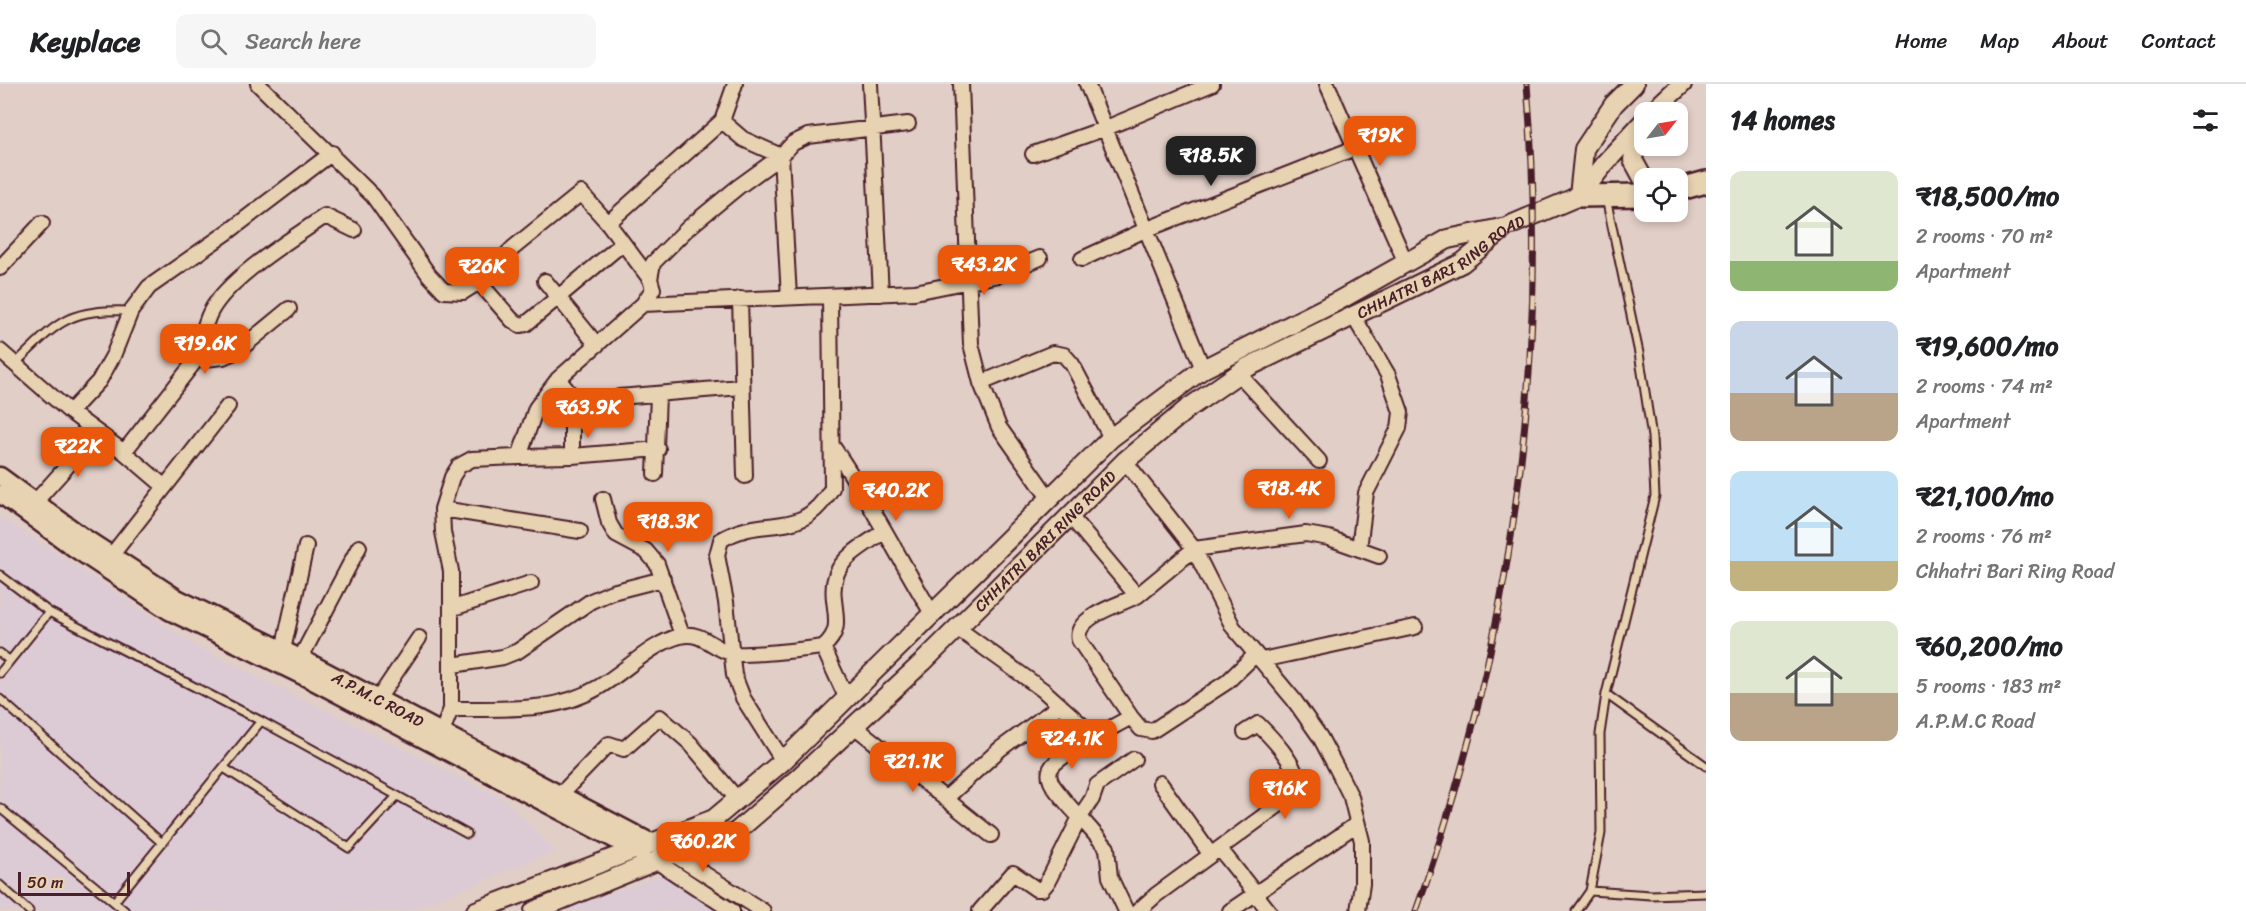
<!DOCTYPE html>
<html lang="en">
<head>
<meta charset="utf-8">
<style>
  :root { --surface:#fff; --page:#f6f6f6; --text:#202124; --muted:#757577; --line:#e0e0e0; --accent:#ea580c }
  body { margin:0; font-family:Sriracha,sans-serif; background:var(--page); color:var(--text); height:100vh; display:flex; flex-direction:column; font-size:22px; white-space:nowrap }
  * { box-sizing:border-box; margin:0 }
  p { font-size:20px; color:var(--muted) }
  .icon { flex:none; width:33px; height:33px; fill:none; stroke:currentColor; stroke-width:2; stroke-linecap:round; stroke-linejoin:round }
  .map { position:relative; flex:1; overflow:hidden }
  .panel { display:flex; flex-direction:column; background:var(--surface); width:540px }
  .panel>* { flex:none }
  .needle { width:39px; rotate:59deg }
  .buttons { position:absolute; left:1634px; top:18px; display:grid; gap:12px }
  .buttons a { display:grid; place-items:center; width:54px; height:54px; border-radius:12px; background:var(--surface); box-shadow:0 3px 9px #0003; font-size:30px }
  .scale { position:absolute; left:18px; bottom:15px; width:112px; box-sizing:border-box; padding-left:6px; border:3px solid #4a1f2b; border-top:0; font-size:16px; line-height:21px; white-space:nowrap; color:#4a1f2b; -webkit-text-stroke:4px #e7d2b1; paint-order:stroke }
  .price { position:absolute; translate:-50% -51px; padding:0 14px; border-radius:12px; background:var(--accent); color:#fff; font-size:20px; line-height:39px; filter:drop-shadow(0 2px 3px #0008) }
  .price::after { content:''; position:absolute; left:50%; top:36px; width:18px; height:14px; margin-left:-9px; background:inherit; clip-path:polygon(0 0,100% 0,50% 100%) }
  .price.on { background:#222; color:#fff }
  ul { padding:0; list-style:none }
  li { display:flex; align-items:center; gap:18px; height:150px; padding:0 24px }
  li span { display:grid; place-items:center; flex:none; width:168px; height:120px; border-radius:12px; color:#555 }
  li>.icon { margin-inline-start:auto }
  span .icon { width:72px; height:72px; fill:#fffc; stroke-width:1 }
  li b { font-size:26px }
  h2 { display:flex; justify-content:space-between; align-items:center; height:72px; padding:0 24px; font-size:26px }
  header { display:flex; align-items:center; gap:36px; box-sizing:border-box; height:84px; padding:0 30px; background:var(--surface); border-bottom:2px solid var(--line) }
  header strong { font-size:28px }
  nav { display:flex; gap:33px; margin-inline-start:auto; font-size:21px }
  .search { width:420px; height:54px; background:var(--page); display:flex; align-items:center; gap:15px; box-sizing:border-box; padding:0 21px; border-radius:12px; color:var(--muted); font-size:22px }
  main { display:flex; flex:1; min-height:0 }
  .map>svg:first-child { display:block }
  .built { fill:#dccbd5 }
  .lines { fill:none; stroke-linecap:round; stroke-linejoin:round }
  .service-casing { stroke:#4a1f2b; stroke-width:11 }
  .minor-casing { stroke:#4a1f2b; stroke-width:18 }
  .tertiary-casing { stroke:#4a1f2b; stroke-width:21 }
  .secondary-casing { stroke:#4a1f2b; stroke-width:22 }
  .primary-casing { stroke:#4a1f2b; stroke-width:26 }
  .service { stroke:#e7d2b1; stroke-width:7 }
  .minor { stroke:#e7d2b1; stroke-width:14 }
  .tertiary { stroke:#e7d2b1; stroke-width:16 }
  .secondary { stroke:#e7d2b1; stroke-width:18 }
  .primary { stroke:#e7d2b1; stroke-width:21 }
  .rail-casing { stroke:#4a1f2b; stroke-width:7 }
  .rail { stroke:#e7d2b1; stroke-width:4.5; stroke-dasharray:14; stroke-linecap:butt }
  .labels { text-anchor:middle; stroke-width:6; stroke-linejoin:round; paint-order:stroke }
  .street-label { font-size:16px; fill:#4a1f2b; stroke:#e7d2b1 }
</style>
</head>
<body>
<header>
<strong>Keyplace</strong>
<div class="search"><svg class="icon" aria-label="search" viewBox="0 0 24 24"><circle cx="10" cy="10" r="6"/><path d="M15 15l6 6"/></svg>Search here</div>
<nav><a>Home</a><a>Map</a><a>About</a><a>Contact</a></nav>
</header>
<main>
<div class="map">
<svg width="1706" height="827" viewBox="0 0 1706 827">
  <rect width="100%" height="100%" fill="#e1cec6"/>
  <filter id="ink" filterUnits="userSpaceOnUse"><feTurbulence type="fractalNoise" baseFrequency=".0167" numOctaves="2"/><feDisplacementMap in="SourceGraphic" scale="12" xChannelSelector="R" yChannelSelector="G"/><feConvolveMatrix kernelMatrix="1 2 1 2 8 2 1 2 1" color-interpolation-filters="sRGB"/></filter>
  <g filter="url(#ink)">
    <path class="built" d="M0 432 196 562 504 715 556 767 409 827H0Z
      M670 788 728 827H559Z"/>
    <g class="lines">
      <g class="service-casing">
        <path id="service" d="M15 280C59 237 67 225 131 227
          M0 491 49 528 261 637 467 750
          M0 569 9 576
          M0 589 49 528
          M1606 610 1706 682
          M0 615 162 759
          M224 684 349 764 396 713
          M0 724 125 827
          M0 801 29 827
          M1590 807 1651 811 1706 809
          M114 818 261 637
          M1576 827 1590 807 1601 749 1600 650 1606 610 1655 412 1652 353 1639 269 1606 114"/>
      </g>
      <g class="minor-casing">
        <path id="minor" d="M258 0 373 112 429 191 444 207 463 208 479 198 513 164 581 109 608 139 722 37
          M735 0 722 37 743 55 781 72 793 59 808 52 908 40
          M870 0 881 210
          M961 0 971 260 981 299 999 343 1049 414
          M1087 0 1203 285
          M1327 0 1406 179
          M1033 70 1106 44 1212 0
          M781 72 789 213
          M608 139 650 195
          M1082 175 1145 146 1355 64
          M0 184 42 139
          M545 197 597 261
          M479 198 512 236 520 241 526 240 623 159
          M740 215 745 392
          M643 220 915 208 999 191 1040 174
          M1354 233 1388 291 1401 328 1399 344 1366 409 1359 465
          M0 267 70 328 124 368 165 403
          M196 276C201 261 203 241 211 227 230 192 292 155 325 132L354 146
          M1238 289 1319 377
          M558 295 572 312V372
          M981 299 1053 269 1064 271 1072 280 1111 354
          M619 313 741 303
          M70 328 99 297 113 272 131 227 149 203 228 148 332 69
          M833 363C870 416 899 475 933 531
          M124 368 196 276 223 273 239 266 289 225
          M519 373 572 372 658 365
          M1125 377 1194 465 1233 543 1294 616 1320 653 1337 685 1351 713 1362 757V800L1358 827
          M655 390 658 310
          M603 415 609 439 616 451 646 467 657 480 682 551
          M35 418 97 349
          M442 425 580 447
          M1070 432 1137 512 1194 465 1306 450 1329 454 1379 472
          M111 472 228 322
          M453 524 531 499
          M957 544 1043 606 1084 643 1087 650C1079 674 1031 675 1057 707 1065 717 1071 725 1080 733L1047 799 1042 805H1036L1013 789 980 827
          M283 566 306 462
          M300 575 359 463
          M1262 576 1415 543
          M453 581 503 573 518 567 591 517 612 508 663 495
          M378 615 419 554
          M847 615 823 563C850 541 825 518 837 489 844 471 868 459 883 448
          M451 625V487L443 448 442 425 452 393 459 382 472 375 519 373 536 324 558 295 643 220 653 205 650 195 653 179 688 144 738 103 781 72
          M1131 633 1079 556C1073 533 1121 520 1137 512
          M854 642 991 751
          M442 648 451 625C502 624 554 630 599 603 626 587 650 560 680 552 701 546 713 565 731 569 744 573 806 565 823 563
          M1087 650 1107 646 1131 633 1141 645 1152 647 1227 598 1255 571
          M783 677 743 614 734 591 726 518 717 471 721 456C767 428 799 460 832 404L830 212
          M1160 699 1211 771
          M560 711 609 660 624 665 660 633 690 659 737 715
          M945 715 1000 665 1060 621
          M1220 765 1269 827
          M673 770 763 827
          M656 777 732 827
          M1126 827 1110 793 1107 764 1080 733 1092 715 1097 701 1134 675
          M1138 827 1156 811 1295 709 1299 700C1293 676 1275 657 1258 640L1245 648
          M1230 827 1357 740"/>
      </g>
      <g class="tertiary-casing">
        <g id="tertiary">
          <path id="s1" d="M0 392 82 452 177 514 316 582 660 763"/>
          <path d="M0 410 74 464 169 527 309 595 642 770"/>
        </g>
      </g>
      <g class="secondary-casing">
        <g id="secondary">
          <path d="M1652 28 1682 0"/>
          <path d="M1639 44 1633 76 1644 96"/>
          <path d="M1579 112 1584 65 1614 20 1634 0"/>
          <path d="M476 827 714 735 783 677 1111 354 1203 285 1338 217 1448 155 1501 144"/>
          <path id="s2" d="M534 827 673 770 705 763 736 748 798 694 923 578 1125 377 1187 325 1248 283 1462 179 1506 143 1579 112 1605 79 1644 37"/>
        </g>
      </g>
      <g class="primary-casing">
        <path id="primary" d="M1677 106 1706 98
          M1579 112 1644 111"/>
      </g>
      <use href="#service" class="service"/>
      <use href="#minor" class="minor"/>
      <use href="#tertiary" class="tertiary"/>
      <use href="#secondary" class="secondary"/>
      <use href="#primary" class="primary"/>
      <g class="rail-casing">
        <path id="rail" d="M1416 827C1511 564 1550 279 1527 0"/>
      </g>
      <use href="#rail" class="rail"/>
    </g>
  </g>
  <g class="labels">
    <g class="street-label">
      <text dy="6" stroke="none"><textPath href="#s2" startOffset="1128">CHHATRI BARI RING ROAD</textPath></text>
      <text dy="6" stroke="none"><textPath href="#s2" startOffset="642">CHHATRI BARI RING ROAD</textPath></text>
      <text dy="6" stroke="none"><textPath href="#s1" startOffset="440">A.P.M.C ROAD</textPath></text>
    </g>
  </g>
</svg>
<div class="buttons">
<a><svg class="needle" viewBox="-14 -14 28 28"><path d="M0-13l5 13h-10z" fill="#e53935"/><path d="M0 13l5-13h-10z" fill="#757577"/></svg></a>
<a><svg class="icon" aria-label="locate" viewBox="0 0 24 24"><circle cx="12" cy="12" r="6"/><path d="M12 2v4M12 18v4M2 12h4M18 12h4"/></svg></a>
</div>
<div class="scale">50 m</div>
<b class="price" style="left:1380px;top:83px">₹19K</b>
<b class="price on" style="left:1211px;top:103px">₹18.5K</b>
<b class="price" style="left:984px;top:212px">₹43.2K</b>
<b class="price" style="left:482px;top:214px">₹26K</b>
<b class="price" style="left:205px;top:291px">₹19.6K</b>
<b class="price" style="left:588px;top:355px">₹63.9K</b>
<b class="price" style="left:78px;top:394px">₹22K</b>
<b class="price" style="left:1289px;top:436px">₹18.4K</b>
<b class="price" style="left:896px;top:438px">₹40.2K</b>
<b class="price" style="left:668px;top:469px">₹18.3K</b>
<b class="price" style="left:1072px;top:686px">₹24.1K</b>
<b class="price" style="left:913px;top:709px">₹21.1K</b>
<b class="price" style="left:1285px;top:736px">₹16K</b>
<b class="price" style="left:703px;top:789px">₹60.2K</b>
</div>
<section class="panel">
<h2>14 homes<svg class="icon" aria-label="filters" viewBox="0 0 24 24"><path d="M4 7h16M4 17h16"/><circle cx="9" cy="7" r="2"/><circle cx="15" cy="17" r="2"/></svg></h2>
<ul>
<li><span style="background:linear-gradient(#dfe7d0 75%,#8fb573 0)"><svg class="icon" aria-label="home" viewBox="0 0 24 24"><path d="M3 11l9-7 9 7M6 9v11h12V9"/></svg></span><div><b>₹18,500/mo</b><p>2 rooms · 70 m²</p><p>Apartment</p></div></li>
<li><span style="background:linear-gradient(#c9d6e8 60%,#b9a48a 0)"><svg class="icon" aria-label="home" viewBox="0 0 24 24"><path d="M3 11l9-7 9 7M6 9v11h12V9"/></svg></span><div><b>₹19,600/mo</b><p>2 rooms · 74 m²</p><p>Apartment</p></div></li>
<li><span style="background:linear-gradient(#bfe0f5 75%,#c2b280 0)"><svg class="icon" aria-label="home" viewBox="0 0 24 24"><path d="M3 11l9-7 9 7M6 9v11h12V9"/></svg></span><div><b>₹21,100/mo</b><p>2 rooms · 76 m²</p><p>Chhatri Bari Ring Road</p></div></li>
<li><span style="background:linear-gradient(#dfe7d0 60%,#b9a48a 0)"><svg class="icon" aria-label="home" viewBox="0 0 24 24"><path d="M3 11l9-7 9 7M6 9v11h12V9"/></svg></span><div><b>₹60,200/mo</b><p>5 rooms · 183 m²</p><p>A.P.M.C Road</p></div></li>
</ul>
</section>
</main>
</body>
</html>
